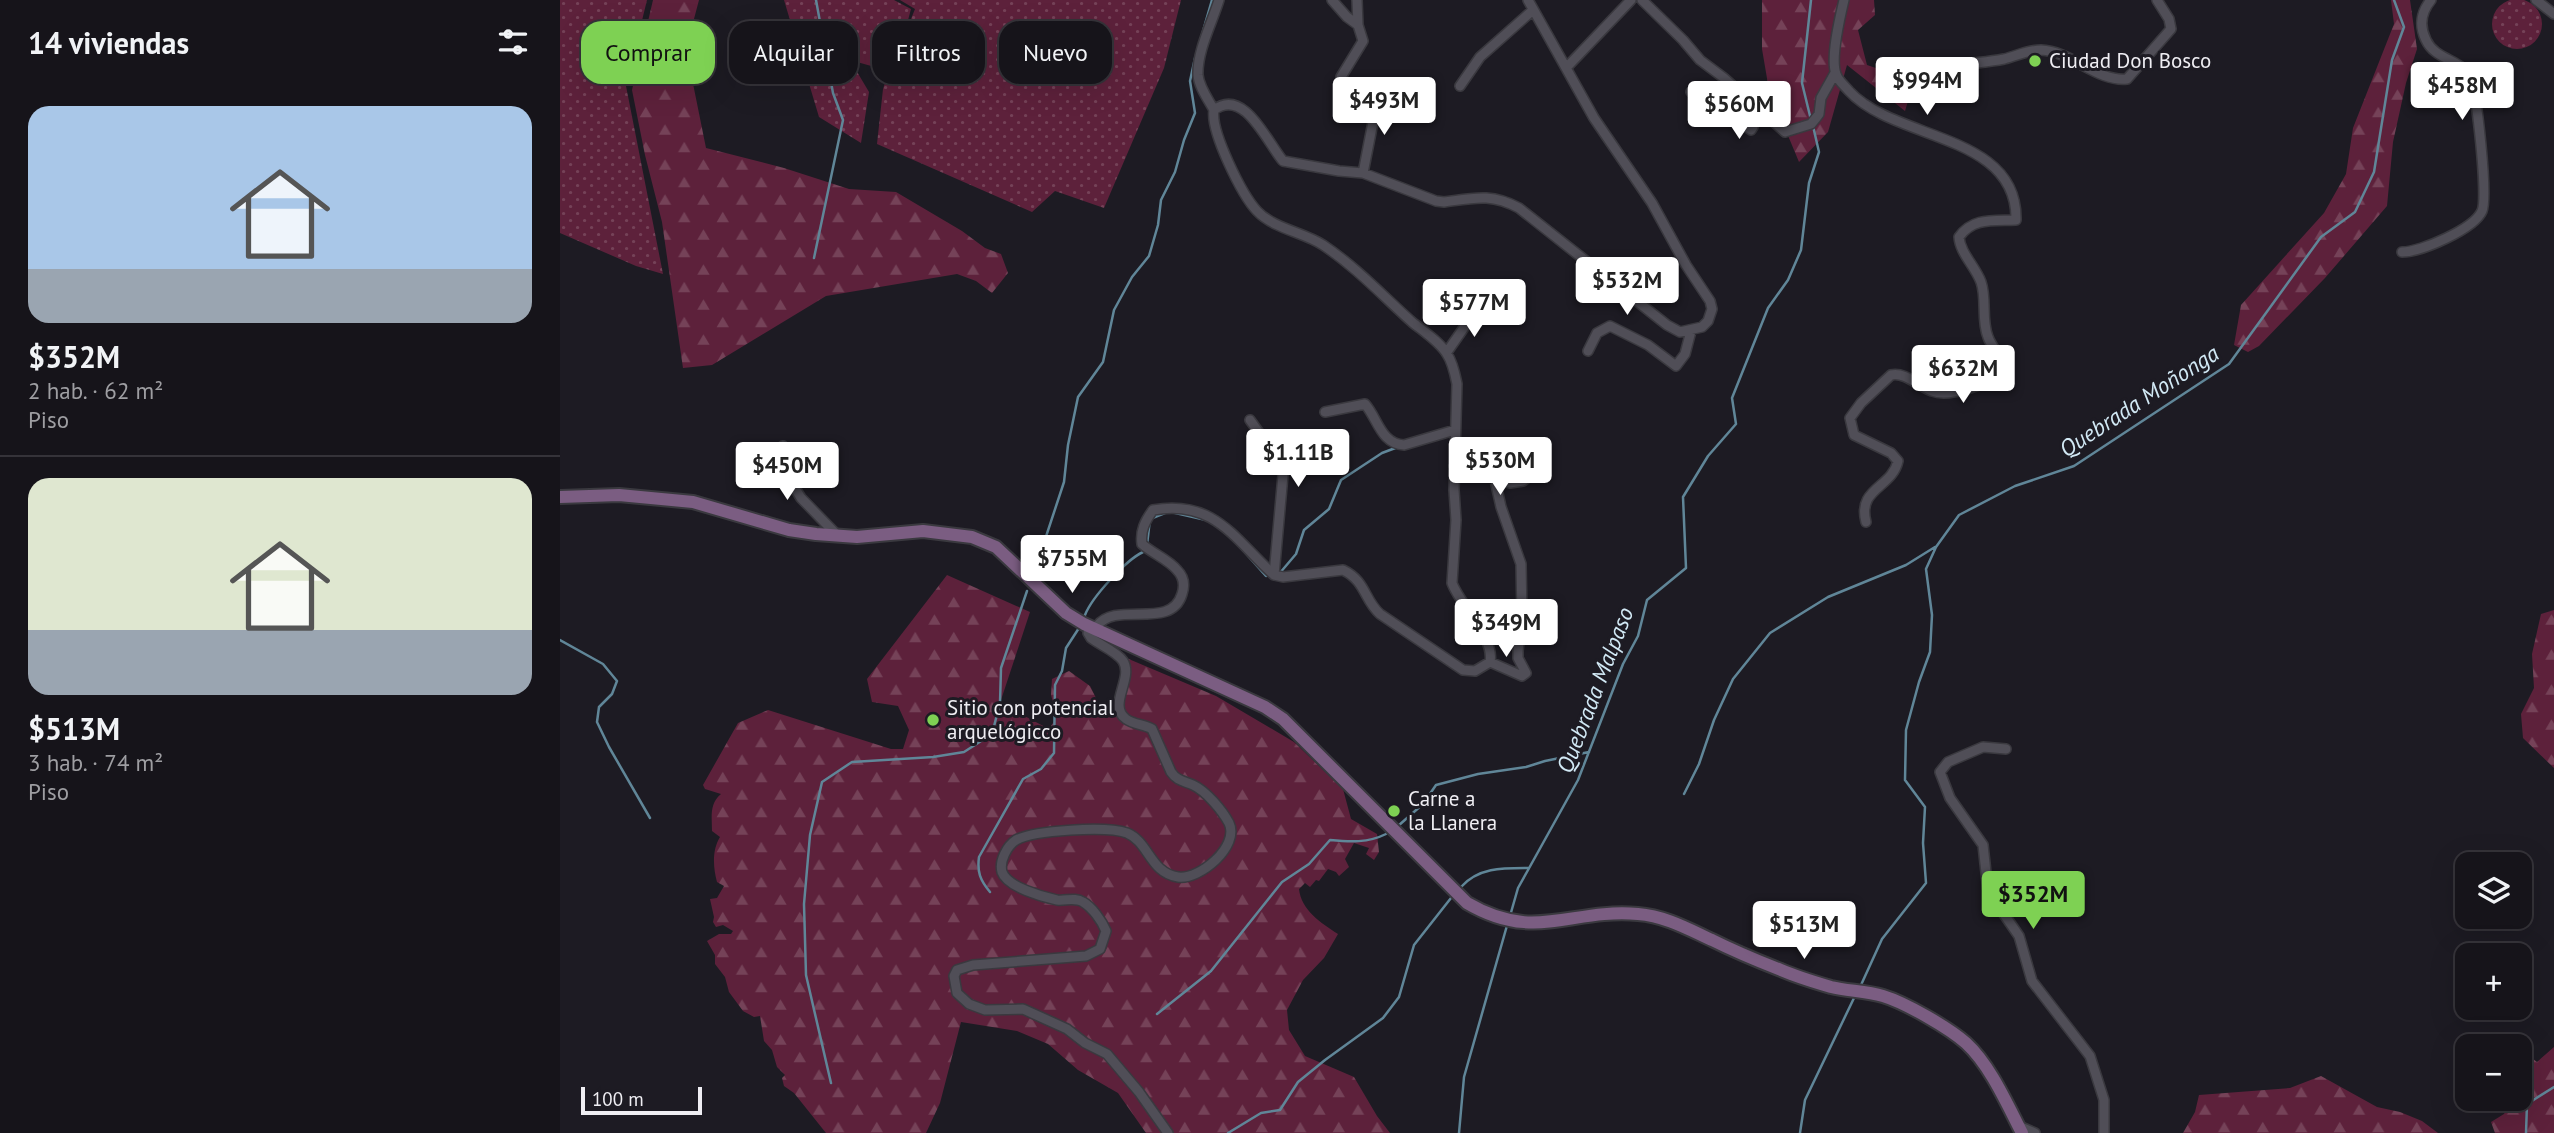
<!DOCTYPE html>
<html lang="es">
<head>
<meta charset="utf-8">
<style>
  :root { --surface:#16141a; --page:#1f1d23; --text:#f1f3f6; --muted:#9e9ea2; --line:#353339; --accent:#7ed153 }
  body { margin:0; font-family:"PT Sans",sans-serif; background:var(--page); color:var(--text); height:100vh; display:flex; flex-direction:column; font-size:26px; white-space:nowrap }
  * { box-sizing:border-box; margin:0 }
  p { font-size:23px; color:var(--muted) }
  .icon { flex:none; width:38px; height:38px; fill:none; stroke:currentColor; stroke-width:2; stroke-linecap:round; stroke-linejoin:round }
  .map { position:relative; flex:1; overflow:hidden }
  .drawer { display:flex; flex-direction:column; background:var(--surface); width:560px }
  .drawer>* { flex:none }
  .top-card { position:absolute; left:21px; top:21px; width:665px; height:63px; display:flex; gap:14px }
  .tools { position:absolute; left:1895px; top:852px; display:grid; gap:14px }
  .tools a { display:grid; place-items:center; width:77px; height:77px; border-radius:14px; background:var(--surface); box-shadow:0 7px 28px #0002,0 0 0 2px var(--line); font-size:35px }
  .scale { position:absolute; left:21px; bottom:18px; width:121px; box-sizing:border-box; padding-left:7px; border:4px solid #efeef3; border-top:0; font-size:19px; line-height:24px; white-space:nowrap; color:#efeef3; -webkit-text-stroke:5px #1d1b23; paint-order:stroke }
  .price { position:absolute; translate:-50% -60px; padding:0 16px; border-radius:7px; background:#fff; color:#222; font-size:23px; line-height:46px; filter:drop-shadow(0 2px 4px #0008) }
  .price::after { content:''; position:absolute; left:50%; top:42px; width:21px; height:16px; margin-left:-10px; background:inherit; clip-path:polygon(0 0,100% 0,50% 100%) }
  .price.selected { background:var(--accent); color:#111 }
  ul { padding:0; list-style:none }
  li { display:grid; align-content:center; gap:14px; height:371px; padding:0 28px }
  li+li { border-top:2px solid var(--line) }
  li span { display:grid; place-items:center; height:217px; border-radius:21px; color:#555 }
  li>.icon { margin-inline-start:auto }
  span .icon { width:126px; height:126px; fill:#fffc; stroke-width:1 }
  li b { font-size:30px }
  h2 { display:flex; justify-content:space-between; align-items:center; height:84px; padding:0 28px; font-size:30px }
  .chip { padding:0 24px; border-radius:21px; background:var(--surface); box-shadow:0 7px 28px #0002,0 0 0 2px var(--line); font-size:24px; line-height:63px }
  .chip.selected { background:var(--accent); color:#111 }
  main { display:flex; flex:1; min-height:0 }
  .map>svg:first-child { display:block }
  .grass { fill:url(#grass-dots) }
  .forest { fill:url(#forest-firs) }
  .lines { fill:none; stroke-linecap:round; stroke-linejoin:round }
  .stream { stroke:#608698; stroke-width:2.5 }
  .street-casing { stroke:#3a393f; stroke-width:12 }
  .secondary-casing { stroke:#3a393f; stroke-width:16 }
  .street { stroke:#504e57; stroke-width:9 }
  .secondary { stroke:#7b5d82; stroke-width:12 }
  .poi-dot { fill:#7ed153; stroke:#1d1b23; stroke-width:2.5 }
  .labels { text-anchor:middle; stroke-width:6; stroke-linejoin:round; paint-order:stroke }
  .poi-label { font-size:21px; fill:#efeef3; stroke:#1d1b23; text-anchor:start }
  .water-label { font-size:23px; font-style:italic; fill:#d2e9f5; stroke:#1d1b23 }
</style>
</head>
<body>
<main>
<section class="drawer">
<h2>14 viviendas<svg class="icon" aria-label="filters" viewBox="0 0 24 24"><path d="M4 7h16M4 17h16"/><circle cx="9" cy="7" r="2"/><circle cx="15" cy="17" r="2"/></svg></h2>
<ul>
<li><span style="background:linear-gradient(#a9c7e8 75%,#9aa5b1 0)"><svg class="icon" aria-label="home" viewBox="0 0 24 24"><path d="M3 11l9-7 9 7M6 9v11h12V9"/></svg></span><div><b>$352M</b><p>2 hab. · 62 m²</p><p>Piso</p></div></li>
<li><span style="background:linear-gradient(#dfe7d0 70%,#9aa5b1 0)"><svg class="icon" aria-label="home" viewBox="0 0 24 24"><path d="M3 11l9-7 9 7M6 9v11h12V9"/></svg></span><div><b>$513M</b><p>3 hab. · 74 m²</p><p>Piso</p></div></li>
</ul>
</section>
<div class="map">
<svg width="1994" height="1133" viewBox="0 0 1994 1133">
  <defs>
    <pattern id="grass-dots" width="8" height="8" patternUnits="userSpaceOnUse" patternTransform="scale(1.75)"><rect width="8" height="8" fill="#5d213b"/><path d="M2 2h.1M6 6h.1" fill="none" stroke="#754258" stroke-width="1.8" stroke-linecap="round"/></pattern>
    <pattern id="forest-firs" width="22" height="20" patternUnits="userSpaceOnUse" patternTransform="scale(1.75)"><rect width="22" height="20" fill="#5d213b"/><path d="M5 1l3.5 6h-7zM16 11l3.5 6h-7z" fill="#754258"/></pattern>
  </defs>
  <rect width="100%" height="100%" fill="#1d1b23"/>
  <path class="grass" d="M1932 24a25 25 0 1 1 50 0a25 25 0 1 1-50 0Z
    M0 0H87L66 86 103 274 76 266 0 233Z
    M224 0H334L351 9 343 39 355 9 340 0H621L604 68 544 208 495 191 472 212 317 144 323 89 329 71 290 60 309 92 301 143 259 117Z"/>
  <path class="forest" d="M93 0H139L126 49 146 148 224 168 289 189 336 192 402 231 425 248 441 254 448 273 432 293 416 281 397 274 266 296 152 365 123 368 102 222 85 155 72 90Z
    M1202 0H1314L1315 15 1298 30 1307 65 1354 81 1345 111 1287 65 1268 132 1239 162 1209 90 1202 49Z
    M1831 0H1850L1857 49 1846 83 1833 142 1827 206 1765 278 1699 346 1688 352 1674 345 1681 305 1764 213 1786 174 1793 128 1834 24Z
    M387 575 470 612 440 703 489 729 497 717 491 695 492 679 509 671 530 686 545 716 554 706 564 657 656 696 734 742 783 789 791 819 817 834 819 852 814 860 806 854 809 848 794 843 785 859 789 867 779 876 776 872 768 869 759 881 756 880 750 887 745 883 739 889C741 910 761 923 778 934L764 958 743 980 727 1010 729 1030 745 1056 794 1077 817 1116 830 1133H586L558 1093 518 1070 488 1044 457 1031 401 1022 380 1103 366 1133H266L234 1093 224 1086 222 1078 225 1075 217 1067 212 1050 204 1041 200 1016 194 1017 183 1011 169 992 165 977 155 964V955L147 941 159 934H171L173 931 163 925 156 927 153 922 154 917 150 899 157 898 164 886 157 882C153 867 152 850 160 837L152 831C152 817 149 804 161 794L145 789 143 785 178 723 208 710 331 749H343L349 730 338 706 312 702 307 679Z
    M1994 610V768L1963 738 1961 714 1974 688 1972 654 1981 614Z
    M1994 1047V1133H1935L1931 1122 1944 1114 1953 1099H1960V1058L1968 1055 1977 1062Z
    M1761 1076 1817 1107 1840 1112 1862 1121 1878 1133H1623L1635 1112 1639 1095 1730 1088Z"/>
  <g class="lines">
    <path class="stream" d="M1251 0 1242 83 1251 120
      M641 38 652 0
      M254 258 283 120 273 93 256 0
      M611 512 646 520
      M587 545 590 519 605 513
      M681 548 706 576
      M719 574 736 554 744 530 769 509 781 480 822 453 838 447
      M473 576 504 482 508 445 518 397 543 362 554 310 572 277 589 256 598 225 601 200 615 172 624 140 635 113 630 81 635 58
      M525 615C532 597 566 560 583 552
      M0 640 43 664 57 681 52 694 39 707 37 722 49 747 90 818
      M1124 794 1139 764 1154 720 1173 679 1210 633 1268 597 1346 565 1375 547
      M838 826 863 804 876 785 918 774 966 767 985 761 1029 752
      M901 887C919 867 944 868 969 868
      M430 892C420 880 417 872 419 857L463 779 481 769 494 753 495 685 502 671 506 648 519 628
      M950 916 958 888 1018 780 1063 664 1078 636 1087 600 1126 568 1123 497 1148 456 1176 424 1172 398 1208 308 1228 280 1241 250 1249 183 1259 152 1253 126
      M1301 985 1322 939 1366 883 1363 843 1365 807 1345 780 1346 730 1359 682 1370 652 1372 615 1366 569 1376 547 1399 515 1455 486 1514 466 1669 364 1761 237 1795 212 1814 172 1832 60 1844 27 1834 0
      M597 1014 651 971 722 882 749 864 770 840C790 842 808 843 826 834
      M271 1083 246 975 244 904 250 835 262 782 292 762 373 757 404 752 432 734 440 703 441 668 467 591
      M668 1133 701 1113 720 1110 738 1082 765 1060 823 1018 839 997 854 945 891 898
      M899 1133 904 1077 948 922
      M1240 1133 1245 1100 1294 998
      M1966 1133 1967 1104 1994 1087"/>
    <g class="street-casing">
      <path id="street" d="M772 0 787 17 798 25
        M1082 0 1123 40 1140 60 1164 78 1225 132 1251 124 1256 118 1259 114 1261 98 1275 73
        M1284 0C1280 17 1270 58 1276 74 1278 81 1285 86 1289 91 1335 141 1458 133 1456 220 1434 221 1413 217 1399 237 1400 253 1415 266 1421 282 1427 299 1421 320 1428 337 1432 349 1446 360 1441 373 1428 384 1389 398 1372 391 1358 386 1346 372 1331 375L1301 403 1290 418 1294 435 1331 453 1338 461C1332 488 1297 488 1306 522
        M1976 0 1994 14
        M1006 68 1071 0
        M1342 70C1374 66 1413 65 1444 59 1457 56 1467 50 1481 50 1511 51 1537 82 1567 79L1611 29 1609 19 1597 0
        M781 77 803 41 798 25 797 0
        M900 86 920 57 973 10
        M1131 92 1191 130 1193 127 1192 101
        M654 110C648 99 639 87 638 75 637 51 652 23 659 0
        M803 173 815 112 821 95
        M1842 252C1861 252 1914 229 1922 211 1928 197 1917 92 1910 77 1901 59 1875 60 1866 40 1859 26 1861 12 1871 0
        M1028 351 1037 333 1050 326 1088 345 1116 366 1125 354 1131 331
        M887 352 917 309
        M765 412 805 404C818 419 821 444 844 445L895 430
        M690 420 717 458 723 475 714 575
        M223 446 225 472 241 498 278 536
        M894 466 950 483 963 481 978 469
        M930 662 962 676 966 673 958 658V651L962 617 961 564 941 507 935 480
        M1446 749 1423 747 1388 762 1380 772 1390 798 1423 845 1428 891 1459 936 1472 981 1530 1056 1544 1100V1133
        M1459 1126 1475 1133
        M608 1133 579 1092 547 1054 525 1043 507 1029 463 1009 425 1010 409 1004 397 993 394 976 397 970 413 965 526 956 540 949 546 931C542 921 532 907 523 902 515 897 506 901 497 900 483 897 447 887 442 872 439 861 447 846 456 840 474 830 547 826 567 833 589 842 590 873 618 877 640 880 680 846 669 823 662 810 646 791 633 785 624 781 617 781 611 772L592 729C585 724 574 725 566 719 547 705 574 678 563 661 556 651 540 645 531 638L528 633 530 627 537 626C556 600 611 631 622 594 625 585 624 577 617 570 608 559 593 554 582 544 580 531 585 521 593 510 655 499 675 540 714 575L723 577 783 570C806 581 804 600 820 614L903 670 915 671 930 662C935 638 900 605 892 583L896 520 894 490 897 384C895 374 893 363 887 354 880 342 863 331 852 322 823 296 796 267 763 245 743 232 714 229 697 211 682 195 650 131 654 110 684 87 707 142 723 161L779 171 803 173 876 201 884 202C914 198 931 193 959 208L1107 325 1120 332 1142 327 1148 321 1152 309 1150 301 1126 265 1092 203 1034 118 968 0"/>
    </g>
    <g class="secondary-casing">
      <path id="secondary" d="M0 497 59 495 133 502 229 530 256 534 297 537 363 531 412 537 436 547 506 613 524 624 705 707 723 719 907 903C975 943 1011 908 1078 914 1105 916 1128 929 1152 940 1174 951 1198 961 1221 970 1237 977 1254 982 1271 987 1288 991 1306 991 1323 996 1346 1003 1389 1028 1406 1043 1430 1065 1447 1104 1462 1133"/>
    </g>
    <use href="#street" class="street"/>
    <use href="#secondary" class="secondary"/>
  </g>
  <g class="poi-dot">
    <circle cx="1475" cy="61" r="7"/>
    <circle cx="373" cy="720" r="7"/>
    <circle cx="834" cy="811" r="7"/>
  </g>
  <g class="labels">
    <g class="poi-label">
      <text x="1489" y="68">Ciudad Don Bosco</text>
      <text x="387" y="715">Sitio con potencial<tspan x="387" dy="24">arquelógicco</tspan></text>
      <text x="848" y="806">Carne a<tspan x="848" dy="24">la Llanera</tspan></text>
    </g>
    <g class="water-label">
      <text transform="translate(1579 401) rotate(-33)" y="8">Quebrada Moñonga</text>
      <text transform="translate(1035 690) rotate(-69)" y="8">Quebrada Malpaso</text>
    </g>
  </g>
</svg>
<div class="tools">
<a><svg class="icon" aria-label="layers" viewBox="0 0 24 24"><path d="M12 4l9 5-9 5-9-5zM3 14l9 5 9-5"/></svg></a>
<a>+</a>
<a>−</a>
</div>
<div class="scale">100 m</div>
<b class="price" style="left:1367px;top:117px">$994M</b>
<b class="price" style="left:1902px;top:122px">$458M</b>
<b class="price" style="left:824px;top:137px">$493M</b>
<b class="price" style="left:1179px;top:141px">$560M</b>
<b class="price" style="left:1067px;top:317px">$532M</b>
<b class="price" style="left:914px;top:339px">$577M</b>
<b class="price" style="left:1403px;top:405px">$632M</b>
<b class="price" style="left:738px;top:489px">$1.11B</b>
<b class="price" style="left:940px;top:497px">$530M</b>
<b class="price" style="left:227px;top:502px">$450M</b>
<b class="price" style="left:512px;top:595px">$755M</b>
<b class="price" style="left:946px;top:659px">$349M</b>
<b class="price selected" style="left:1473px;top:931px">$352M</b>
<b class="price" style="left:1244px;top:961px">$513M</b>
<div class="top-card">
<a class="chip selected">Comprar</a>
<a class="chip">Alquilar</a>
<a class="chip">Filtros</a>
<a class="chip">Nuevo</a>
</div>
</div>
</main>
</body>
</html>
